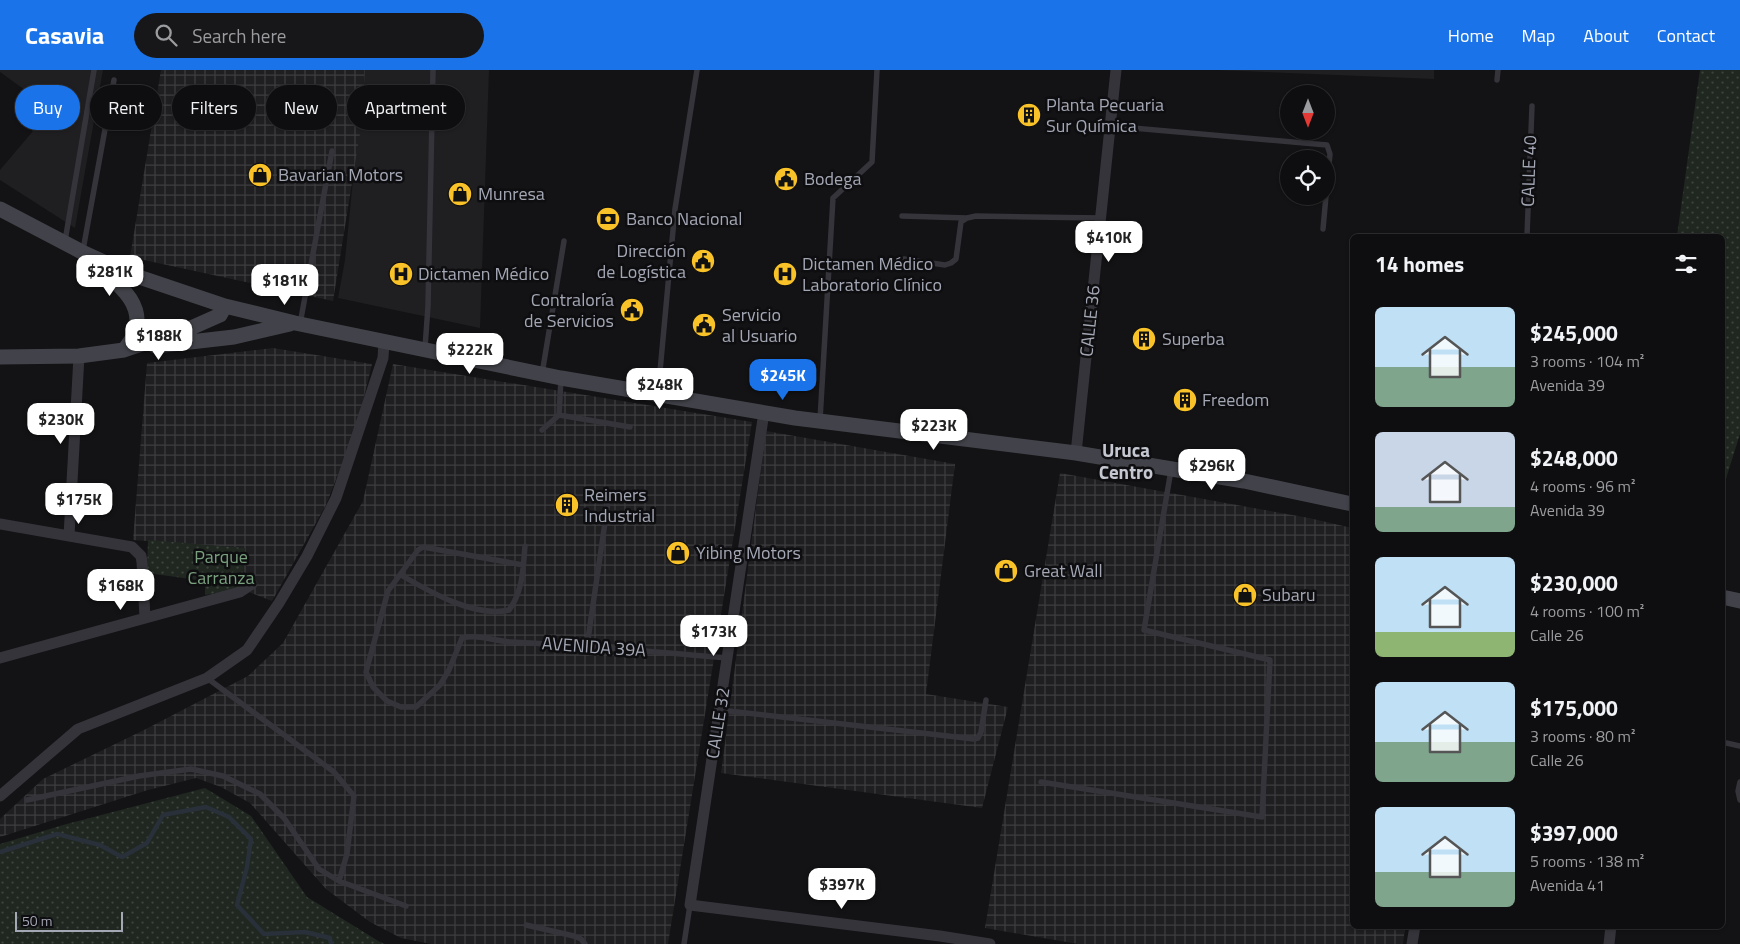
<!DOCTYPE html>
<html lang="en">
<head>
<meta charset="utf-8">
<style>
  :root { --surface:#0e0e10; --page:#171719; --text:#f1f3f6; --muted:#9b9c9f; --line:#2e2e30; --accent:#1a73e8 }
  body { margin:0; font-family:"Titillium Web",sans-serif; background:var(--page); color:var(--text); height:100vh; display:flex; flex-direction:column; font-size:19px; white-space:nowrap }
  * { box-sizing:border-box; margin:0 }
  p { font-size:16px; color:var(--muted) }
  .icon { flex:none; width:28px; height:28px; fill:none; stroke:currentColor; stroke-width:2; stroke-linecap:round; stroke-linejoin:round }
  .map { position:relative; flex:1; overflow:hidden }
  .panel { position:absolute; left:1350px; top:164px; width:375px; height:695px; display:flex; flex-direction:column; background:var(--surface); border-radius:8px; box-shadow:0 1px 4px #0004,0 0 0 1px var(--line) }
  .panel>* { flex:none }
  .hud { position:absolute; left:15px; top:15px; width:475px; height:45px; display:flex; gap:10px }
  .needle { width:32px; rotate:180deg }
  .buttons { position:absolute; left:1280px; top:15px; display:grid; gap:10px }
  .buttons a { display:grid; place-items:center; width:55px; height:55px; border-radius:50%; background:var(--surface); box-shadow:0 1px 4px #0004,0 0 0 1px var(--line); font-size:25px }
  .scale { position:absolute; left:15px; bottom:12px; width:108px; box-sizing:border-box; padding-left:5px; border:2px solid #a4a8b5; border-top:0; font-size:14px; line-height:18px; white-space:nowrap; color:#a4a8b5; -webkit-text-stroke:4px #0e0e10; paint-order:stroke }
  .price { position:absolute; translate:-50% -42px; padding:0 11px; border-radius:10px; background:#fff; color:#222; font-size:16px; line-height:32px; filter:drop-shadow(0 1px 2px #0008) }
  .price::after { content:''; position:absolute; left:50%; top:30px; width:15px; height:11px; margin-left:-8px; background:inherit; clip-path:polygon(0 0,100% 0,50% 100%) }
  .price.on { background:var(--accent); color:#fff }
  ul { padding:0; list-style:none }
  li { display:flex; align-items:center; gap:15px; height:125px; padding:0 25px }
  li span { display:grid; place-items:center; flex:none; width:140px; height:100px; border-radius:8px; color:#555 }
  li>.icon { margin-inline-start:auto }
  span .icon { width:60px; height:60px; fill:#fffc; stroke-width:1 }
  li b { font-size:21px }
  h2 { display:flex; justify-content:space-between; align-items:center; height:60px; padding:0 25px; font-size:21px }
  .pill { padding:0 18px; border-radius:22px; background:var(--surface); box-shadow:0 1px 4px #0004,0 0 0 1px var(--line); font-size:18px; line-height:45px }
  .pill.on { background:var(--accent); color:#fff }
  header { display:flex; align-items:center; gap:30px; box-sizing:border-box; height:70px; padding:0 25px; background:var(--accent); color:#fff }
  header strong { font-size:24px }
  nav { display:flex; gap:28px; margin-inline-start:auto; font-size:18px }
  .search { width:350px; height:45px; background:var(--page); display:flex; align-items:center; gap:12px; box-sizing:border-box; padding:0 18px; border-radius:28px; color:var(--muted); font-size:19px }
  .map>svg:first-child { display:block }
  .built { fill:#1f1f22 }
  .industrial { fill:url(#industrial-grid) }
  .grass { fill:url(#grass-dots) }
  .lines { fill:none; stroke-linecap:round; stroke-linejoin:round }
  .stream { stroke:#293039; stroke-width:4.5 }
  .service { stroke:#34343a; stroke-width:5.5 }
  .minor { stroke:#34343a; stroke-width:11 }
  .secondary { stroke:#42434a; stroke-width:15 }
  .labels { text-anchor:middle; stroke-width:5; stroke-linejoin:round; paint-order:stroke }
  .poi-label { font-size:18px; fill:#a4a8b5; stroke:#0e0e10; text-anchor:start }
  .street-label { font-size:18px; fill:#a4a8b5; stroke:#0e0e10 }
  .park-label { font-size:18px; fill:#7aa17f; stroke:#0e0e10 }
  .neighbourhood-label { font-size:19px; font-weight:bold; fill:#c5c7d1; stroke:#0e0e10 }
</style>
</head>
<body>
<header>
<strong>Casavia</strong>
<div class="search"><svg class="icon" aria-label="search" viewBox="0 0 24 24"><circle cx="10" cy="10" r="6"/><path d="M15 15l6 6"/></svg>Search here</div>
<nav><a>Home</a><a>Map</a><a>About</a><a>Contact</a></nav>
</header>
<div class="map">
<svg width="1740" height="874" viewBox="0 0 1740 874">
  <defs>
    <pattern id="industrial-grid" width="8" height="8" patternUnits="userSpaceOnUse" patternTransform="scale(1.25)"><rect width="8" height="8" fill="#1f1f22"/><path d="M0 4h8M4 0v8" fill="none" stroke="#3d3d40"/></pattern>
    <pattern id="grass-dots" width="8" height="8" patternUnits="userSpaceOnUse" patternTransform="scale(1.25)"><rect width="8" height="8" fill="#1f2720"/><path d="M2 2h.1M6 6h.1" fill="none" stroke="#3d443e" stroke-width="1.8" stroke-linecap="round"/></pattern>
  </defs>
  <rect width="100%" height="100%" fill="#131315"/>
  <path class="built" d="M0 0H103L75 158 0 110V100L33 61 21 46 36 28 0 2Z
    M364 0H489L480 258 338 228 345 190Z
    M1216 0H1434V9Z"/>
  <path class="industrial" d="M161 0H365L361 57 333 231 130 187Z
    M273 278 372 294 357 356 326 435 272 531 241 519 244 478 133 470 147 293Z
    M393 294 752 352 668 874H431L401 868 370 852 326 819 250 733 221 717 196 708 148 720 0 767V749L43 709 144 660 248 606 283 573 363 431Z
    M766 361 955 394 926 624 1008 637 982 738 721 703Z
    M1060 403 1309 448 1352 458V856H1405L1403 874H1078L985 858Z"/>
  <path class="grass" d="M1700 0H1740V364L1723 418 1722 166H1677Z
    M148 470 245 478 241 519 205 525V511L147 503Z
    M205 718 251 746 307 827 380 872 385 874H0V774L63 755Z"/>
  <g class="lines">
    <path class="stream" d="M0 782 57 764 100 775 122 787 147 773 163 745 206 737 229 747 251 769 247 797 237 835 264 864 305 862 330 868 331 874"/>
    <path class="service" d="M1497 10 1498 0
      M1110 56 1327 75 1330 84 1326 126
      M902 146 967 148
      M1323 159 1326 126
      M1527 166 1532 36
      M65 171 94 0
      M83 180 114 10
      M904 189 945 195 951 193 956 189 961 152 967 148 976 146 1101 148
      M300 254 332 81
      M425 278 428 236 433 0
      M542 304 564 171
      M561 309 559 345 630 357
      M658 323 675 139 697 0
      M820 350 833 128 872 92 877 0
      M542 360 559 345
      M523 495 423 477 418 480 388 521 366 602 373 617 387 631 401 637H416L440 615 449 600 462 568C477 564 495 571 511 572 583 575 655 582 727 588
      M401 505C430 522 475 548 509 540 523 521 523 499 525 476
      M587 576 608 432
      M207 608 334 702 354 726 347 784 339 811
      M720 640 974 669 978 668 981 662 986 630
      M1722 672 1740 676
      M1041 712 1262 747 1270 590 1144 560 1171 400
      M1740 712 1738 721 1740 730
      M27 730 139 706 191 699 223 706 260 724 284 748 319 799 339 811 406 836
      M526 855 574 866 581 869 585 874
      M684 874 690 835"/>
    <path class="minor" d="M764 342 690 835 940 866 990 874
      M1076 383 1116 0
      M0 454 132 477 141 486 142 492 145 548
      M69 466 79 286
      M0 588 240 522 252 514
      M0 726 78 659 207 608 247 580 279 533 307 486 336 428 383 288 384 272
      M1412 874 1415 856
      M1609 874 1611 856"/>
    <path class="secondary" d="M0 139 82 182 130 204 225 236 295 253 561 308 795 348 1076 383 1244 411 1352 434
      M93 192C114 211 149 234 133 267 131 271 127 276 124 280
      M155 276 234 267 290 254
      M0 287 79 286 124 280 193 257 220 245 225 236
      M1722 527 1740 531"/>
  </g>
  <defs>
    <g id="building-disc" transform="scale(1.25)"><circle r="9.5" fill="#f8c228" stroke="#0e0e10"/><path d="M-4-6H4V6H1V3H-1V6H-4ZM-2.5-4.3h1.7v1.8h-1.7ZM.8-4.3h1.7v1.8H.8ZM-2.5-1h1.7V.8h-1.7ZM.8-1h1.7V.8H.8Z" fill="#111"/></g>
    <g id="shop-disc" transform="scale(1.25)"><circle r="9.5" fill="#f8c228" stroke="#0e0e10"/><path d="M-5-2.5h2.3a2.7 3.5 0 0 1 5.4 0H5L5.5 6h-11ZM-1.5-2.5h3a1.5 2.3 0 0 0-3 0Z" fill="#111"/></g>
    <g id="civic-disc" transform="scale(1.25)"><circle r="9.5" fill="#f8c228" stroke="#0e0e10"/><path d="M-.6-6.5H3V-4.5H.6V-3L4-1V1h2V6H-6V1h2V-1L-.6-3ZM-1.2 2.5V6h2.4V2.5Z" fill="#111"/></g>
    <g id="bank-disc" transform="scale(1.25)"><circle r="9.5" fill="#f8c228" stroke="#0e0e10"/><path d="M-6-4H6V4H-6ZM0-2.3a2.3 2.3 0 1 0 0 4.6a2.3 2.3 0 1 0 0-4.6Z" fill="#111"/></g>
    <g id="hospital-disc" transform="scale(1.25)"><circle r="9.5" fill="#f8c228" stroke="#0e0e10"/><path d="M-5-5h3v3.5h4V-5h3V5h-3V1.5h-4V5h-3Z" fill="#111"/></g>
  </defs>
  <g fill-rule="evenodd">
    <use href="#building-disc" x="1029" y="45"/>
    <use href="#shop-disc" x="260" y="105"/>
    <use href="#civic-disc" x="786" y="109"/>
    <use href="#shop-disc" x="460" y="124"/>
    <use href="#bank-disc" x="608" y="149"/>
    <use href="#civic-disc" x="703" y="191"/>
    <use href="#hospital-disc" x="401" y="204"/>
    <use href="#hospital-disc" x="785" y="204"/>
    <use href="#civic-disc" x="632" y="240"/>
    <use href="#civic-disc" x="704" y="255"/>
    <use href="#building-disc" x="1144" y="269"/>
    <use href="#building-disc" x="1185" y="330"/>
    <use href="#building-disc" x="567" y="435"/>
    <use href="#shop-disc" x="678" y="483"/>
    <use href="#shop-disc" x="1006" y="501"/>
    <use href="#shop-disc" x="1245" y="525"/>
  </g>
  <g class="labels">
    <g class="poi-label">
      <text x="1046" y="41">Planta Pecuaria<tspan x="1046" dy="21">Sur Química</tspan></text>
      <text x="278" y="111">Bavarian Motors</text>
      <text x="804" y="115">Bodega</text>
      <text x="478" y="130">Munresa</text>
      <text x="626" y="155">Banco Nacional</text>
      <text x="686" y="187" text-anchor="end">Dirección<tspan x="686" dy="21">de Logística</tspan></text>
      <text x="802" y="200">Dictamen Médico<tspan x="802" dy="21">Laboratorio Clínico</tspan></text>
      <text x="418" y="210">Dictamen Médico</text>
      <text x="614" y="236" text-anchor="end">Contraloría<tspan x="614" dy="21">de Servicios</tspan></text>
      <text x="722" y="251">Servicio<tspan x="722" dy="21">al Usuario</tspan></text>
      <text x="1162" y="275">Superba</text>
      <text x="1202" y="336">Freedom</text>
      <text x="584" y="431">Reimers<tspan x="584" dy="21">Industrial</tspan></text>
      <text x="696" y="489">Yibing Motors</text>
      <text x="1024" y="507">Great Wall</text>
      <text x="1262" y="531">Subaru</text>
    </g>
    <g class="street-label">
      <text transform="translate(1529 101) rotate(-88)" y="6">CALLE 40</text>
      <text transform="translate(1090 251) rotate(-84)" y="6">CALLE 36</text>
      <text transform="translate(594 577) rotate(4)" y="6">AVENIDA 39A</text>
      <text transform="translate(718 653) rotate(-81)" y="6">CALLE 32</text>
    </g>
    <g class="park-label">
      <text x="221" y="493">Parque<tspan x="221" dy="21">Carranza</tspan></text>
    </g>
    <g class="neighbourhood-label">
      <text x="1126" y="387">Uruca<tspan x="1126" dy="22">Centro</tspan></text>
    </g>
  </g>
</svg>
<div class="buttons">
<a><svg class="needle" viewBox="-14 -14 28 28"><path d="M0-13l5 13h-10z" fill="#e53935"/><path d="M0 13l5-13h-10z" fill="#9b9c9f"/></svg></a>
<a><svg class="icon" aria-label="locate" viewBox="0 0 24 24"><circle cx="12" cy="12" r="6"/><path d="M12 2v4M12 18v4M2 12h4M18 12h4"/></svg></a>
</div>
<div class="scale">50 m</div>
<b class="price" style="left:1109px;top:193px">$410K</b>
<b class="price" style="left:110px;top:227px">$281K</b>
<b class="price" style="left:285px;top:236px">$181K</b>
<b class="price" style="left:159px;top:291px">$188K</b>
<b class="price" style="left:470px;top:305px">$222K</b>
<b class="price on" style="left:783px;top:331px">$245K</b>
<b class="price" style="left:660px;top:340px">$248K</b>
<b class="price" style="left:61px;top:375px">$230K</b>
<b class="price" style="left:934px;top:381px">$223K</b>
<b class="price" style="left:1212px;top:421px">$296K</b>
<b class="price" style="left:79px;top:455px">$175K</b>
<b class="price" style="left:121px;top:541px">$168K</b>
<b class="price" style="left:714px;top:587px">$173K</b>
<b class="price" style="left:842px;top:840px">$397K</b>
<div class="hud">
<a class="pill on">Buy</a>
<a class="pill">Rent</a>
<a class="pill">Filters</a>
<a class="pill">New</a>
<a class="pill">Apartment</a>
</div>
<section class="panel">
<h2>14 homes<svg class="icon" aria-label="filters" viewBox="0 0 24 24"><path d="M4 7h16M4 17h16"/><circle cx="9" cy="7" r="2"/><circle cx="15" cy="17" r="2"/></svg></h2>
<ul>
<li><span style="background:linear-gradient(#bfe0f5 60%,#7fa58c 0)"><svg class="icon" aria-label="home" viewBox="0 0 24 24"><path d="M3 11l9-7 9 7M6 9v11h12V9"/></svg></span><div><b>$245,000</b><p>3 rooms · 104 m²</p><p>Avenida 39</p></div></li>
<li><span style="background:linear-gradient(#c9d6e8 75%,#7fa58c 0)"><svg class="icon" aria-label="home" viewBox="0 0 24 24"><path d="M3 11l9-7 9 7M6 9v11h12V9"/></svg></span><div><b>$248,000</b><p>4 rooms · 96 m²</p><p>Avenida 39</p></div></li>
<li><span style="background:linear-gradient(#bfe0f5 75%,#8fb573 0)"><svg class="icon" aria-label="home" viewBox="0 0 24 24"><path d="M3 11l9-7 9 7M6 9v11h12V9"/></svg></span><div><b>$230,000</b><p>4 rooms · 100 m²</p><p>Calle 26</p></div></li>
<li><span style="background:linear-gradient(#bfe0f5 60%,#7fa58c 0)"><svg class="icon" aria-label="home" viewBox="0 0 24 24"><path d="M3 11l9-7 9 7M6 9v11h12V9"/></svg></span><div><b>$175,000</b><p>3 rooms · 80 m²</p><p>Calle 26</p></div></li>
<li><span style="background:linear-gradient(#bfe0f5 65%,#7fa58c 0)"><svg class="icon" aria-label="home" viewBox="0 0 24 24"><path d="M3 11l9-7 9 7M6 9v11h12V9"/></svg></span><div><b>$397,000</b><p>5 rooms · 138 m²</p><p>Avenida 41</p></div></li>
</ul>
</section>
</div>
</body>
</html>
